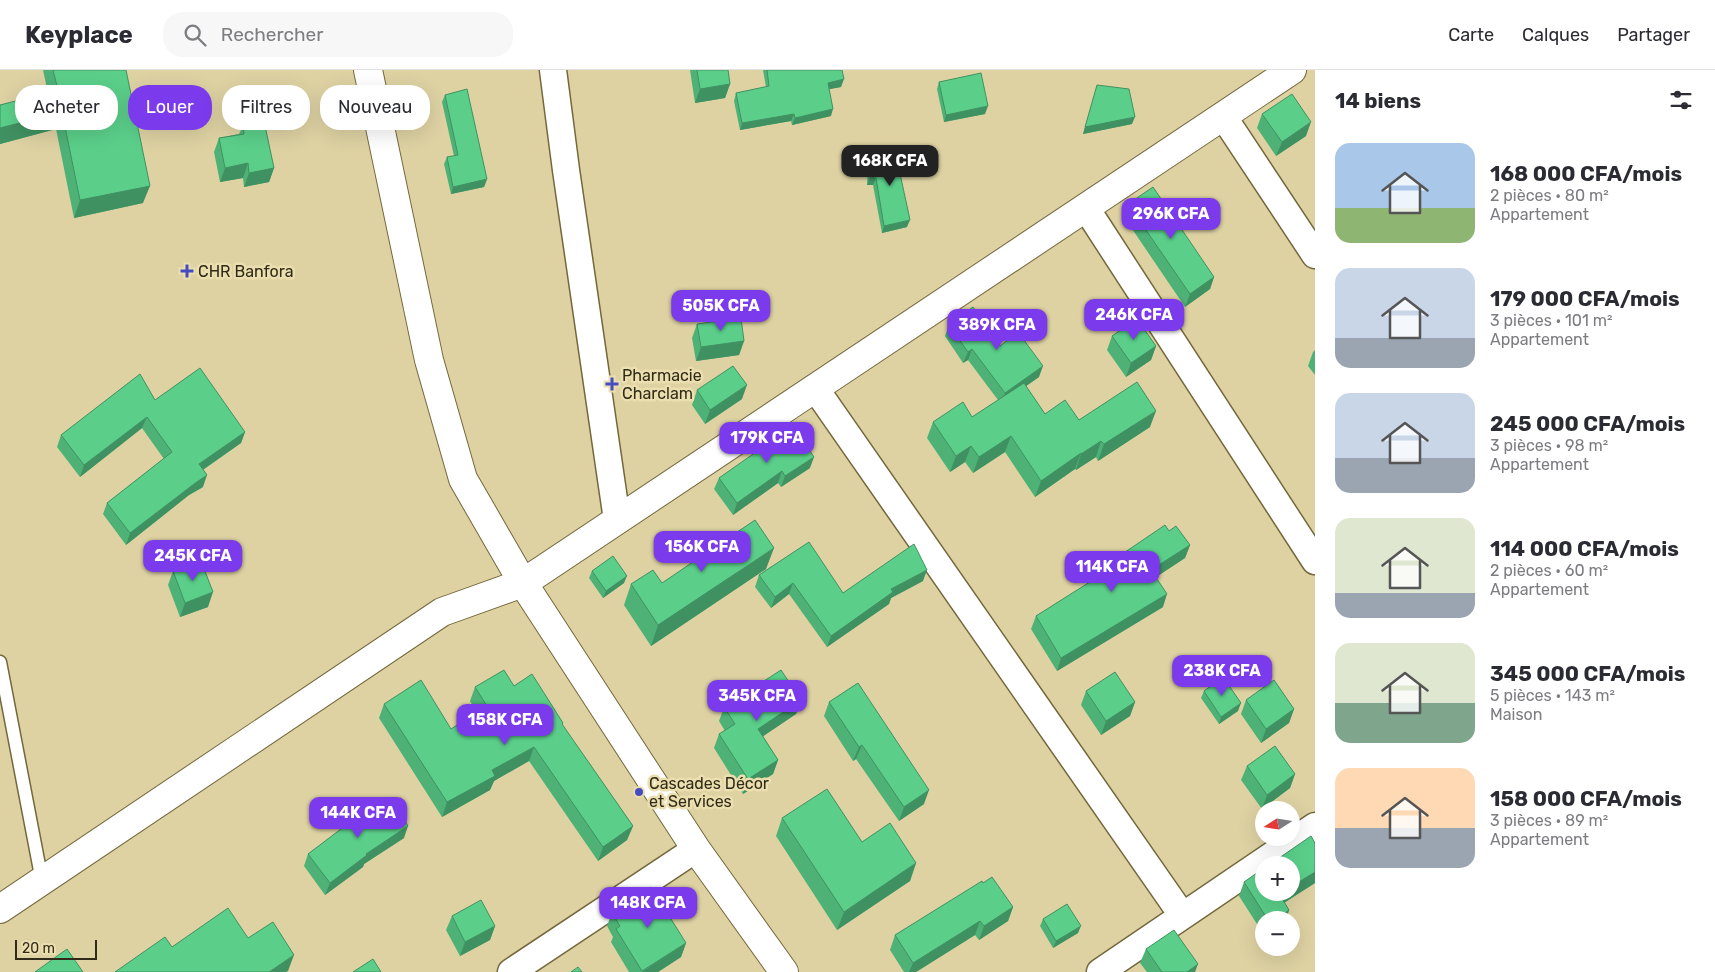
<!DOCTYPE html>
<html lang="fr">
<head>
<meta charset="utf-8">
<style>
  :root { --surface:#fff; --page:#f7f7f7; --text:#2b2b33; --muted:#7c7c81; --line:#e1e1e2; --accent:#7c3aed }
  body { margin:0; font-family:Rubik,sans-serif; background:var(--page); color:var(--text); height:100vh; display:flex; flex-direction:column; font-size:19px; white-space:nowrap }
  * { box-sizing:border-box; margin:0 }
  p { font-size:16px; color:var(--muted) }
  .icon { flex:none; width:28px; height:28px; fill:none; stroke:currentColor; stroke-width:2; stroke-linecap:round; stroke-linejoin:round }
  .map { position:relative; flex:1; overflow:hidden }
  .panel { display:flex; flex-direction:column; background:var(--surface); width:400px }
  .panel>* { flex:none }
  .banner { position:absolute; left:15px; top:15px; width:475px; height:45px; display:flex; gap:10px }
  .needle { width:32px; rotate:258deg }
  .controls { position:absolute; left:1255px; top:731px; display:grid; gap:10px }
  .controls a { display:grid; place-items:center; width:45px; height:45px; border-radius:50%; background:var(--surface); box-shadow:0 5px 20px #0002; font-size:25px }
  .scale { position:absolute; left:15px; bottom:12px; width:82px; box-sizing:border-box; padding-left:5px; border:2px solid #302b18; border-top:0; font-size:14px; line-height:18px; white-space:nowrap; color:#302b18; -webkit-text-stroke:4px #ebdfb0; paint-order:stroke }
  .price { position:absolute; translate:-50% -42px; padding:0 11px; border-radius:10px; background:var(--accent); color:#fff; font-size:16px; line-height:32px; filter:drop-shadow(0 1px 2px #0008) }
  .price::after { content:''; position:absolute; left:50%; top:30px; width:15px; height:11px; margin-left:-8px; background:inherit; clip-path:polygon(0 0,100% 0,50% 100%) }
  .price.active { background:#222; color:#fff }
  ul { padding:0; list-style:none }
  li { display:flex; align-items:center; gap:15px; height:125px; padding:0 20px }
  li span { display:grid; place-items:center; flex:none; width:140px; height:100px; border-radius:15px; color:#555 }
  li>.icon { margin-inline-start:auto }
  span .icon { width:60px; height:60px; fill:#fffc; stroke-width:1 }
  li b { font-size:21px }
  h2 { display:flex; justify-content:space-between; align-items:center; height:60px; padding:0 20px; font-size:21px }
  .pill { padding:0 18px; border-radius:20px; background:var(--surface); box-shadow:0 5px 20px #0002; font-size:18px; line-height:45px }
  .pill.active { background:var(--accent); color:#fff }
  header { display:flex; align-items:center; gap:30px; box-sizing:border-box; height:70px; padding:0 25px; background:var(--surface); border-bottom:1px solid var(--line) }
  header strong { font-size:24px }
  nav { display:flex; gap:28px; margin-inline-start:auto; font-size:18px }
  .search { width:350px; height:45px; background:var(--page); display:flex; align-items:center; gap:12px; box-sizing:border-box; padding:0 18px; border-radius:20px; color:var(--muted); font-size:19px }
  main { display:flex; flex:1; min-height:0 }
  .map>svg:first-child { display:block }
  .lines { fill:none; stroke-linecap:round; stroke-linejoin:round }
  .lane-casing { stroke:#73673c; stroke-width:15 }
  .street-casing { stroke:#73673c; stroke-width:29 }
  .secondary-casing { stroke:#73673c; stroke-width:30 }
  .lane { stroke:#fff; stroke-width:12 }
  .street { stroke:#fff; stroke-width:26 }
  .secondary { stroke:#fff; stroke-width:28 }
  .wall { fill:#4eb277 }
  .shaded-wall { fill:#409161 }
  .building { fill:#5bcf8a; stroke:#409161 }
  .poi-dot { fill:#454cc1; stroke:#ebdfb0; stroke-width:2 }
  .labels { text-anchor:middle; stroke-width:5; stroke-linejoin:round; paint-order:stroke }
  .poi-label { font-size:16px; fill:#302b18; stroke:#ebdfb0; text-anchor:start }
</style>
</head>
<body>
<header>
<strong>Keyplace</strong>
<div class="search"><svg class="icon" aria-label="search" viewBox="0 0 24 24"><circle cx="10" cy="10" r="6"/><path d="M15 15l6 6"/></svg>Rechercher</div>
<nav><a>Carte</a><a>Calques</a><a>Partager</a></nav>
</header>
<main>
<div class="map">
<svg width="1315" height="902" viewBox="0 0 1315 902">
  <rect width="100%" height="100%" fill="#ded2a3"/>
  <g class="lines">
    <g class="lane-casing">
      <path id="lane" d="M0 592 42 811"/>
    </g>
    <g class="street-casing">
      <path id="street" d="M553 0 566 100 617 450
        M1223 46 1315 185
        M1086 138 1315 491
        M815 318 1182 845
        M511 902 696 779
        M1100 902 1315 756"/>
    </g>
    <g class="secondary-casing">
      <path id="secondary" d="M368 0 429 290 463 409 523 513 696 779 784 902
        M0 839 442 542 523 513 1292 0"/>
    </g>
    <use href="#lane" class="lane"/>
    <use href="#street" class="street"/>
    <use href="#secondary" class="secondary"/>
  </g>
  <path class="wall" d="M43 0H126L143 133 74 148 56 59 0 74V35L48 23Z
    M690 0H728L730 14 725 28 695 33Z
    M763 0H842L841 17 829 19 831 46 792 55 791 51 740 60 734 31 736 23 766 17Z
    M939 12 985 44 944 52 937 19Z
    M1097 15 1132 54 1083 64Z
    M445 25 487 109 484 117 451 124 444 94 447 87 454 86 442 32Z
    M1262 44 1306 66 1276 86 1257 58Z
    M243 56 274 98 269 112 244 117 243 108 220 112 214 82 219 68 239 64Z
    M871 82 907 157 882 163 873 115H867L868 89Z
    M1128 134 1214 207 1210 219 1185 237 1124 147Z
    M697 254 744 271 739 285 696 291 692 268Z
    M949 255 1000 276 1039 307 1026 316 1045 344 1079 350 1150 357 1098 391 1096 387 1076 400 1075 399 1035 427 1005 382 973 403 965 392 950 402 927 368 933 352 972 347 998 330 968 290 963 293 945 266Z
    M1112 266 1156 276 1151 290 1126 307 1107 280Z
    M1315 280V305L1308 296 1313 282Z
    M697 320 742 329 705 354 692 335Z
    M155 330 245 362 241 373 203 400V417L189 425 126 475 103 444 107 433 164 389 142 358 80 407 57 377 61 365Z
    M810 398 781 417 778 413 733 445 714 419 719 408Z
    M1169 461 1190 475 1185 488 1156 507 1163 537 1057 601 1031 559 1036 546 1088 514 1090 506Z
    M766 499 651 576 624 535 631 514 662 513Z
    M173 501 208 537 180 547 168 515Z
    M592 501 624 513 603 528 589 508Z
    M759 505 843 523 923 511 891 528 889 534 827 577 789 524 771 538 755 517Z
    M514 616 563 653 562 655 633 756 627 770 598 791 529 691 494 711 490 720 442 747 379 648 384 634 451 659 477 643 470 631 475 617Z
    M1086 621 1135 632 1130 646 1101 665 1081 635Z
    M1204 621 1238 641 1219 654 1201 628Z
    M801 630 796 644 763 666 778 690 773 704 743 724 714 678 719 664 725 661 719 651 724 637Z
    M1246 630 1294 639 1289 653 1261 673 1241 644Z
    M829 632 924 734 899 751 856 689 853 691 824 646Z
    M1247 696 1295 704 1290 718 1262 739 1241 710Z
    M372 739 404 768 364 794 363 797 325 825 304 796 308 784Z
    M782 748 862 772 916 793 910 811 837 860 776 766Z
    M1315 773V813L1284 833 1289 840 1286 850H1264V865L1239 826 1244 812Z
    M983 813 1013 837 1008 851 979 870 975 865 916 902H904L890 880 895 865Z
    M612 843 686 873 681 887 658 902H629L611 872 613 867 607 856Z
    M452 846 495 856 490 870 460 886 446 860Z
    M1043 849 1078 863 1053 878 1040 856Z
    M1146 879 1195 902H1147L1140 893Z"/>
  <path class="shaded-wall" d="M844 9 841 17 825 20 828 13Z
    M730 14 725 28 695 33 700 19Z
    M988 36 985 44 944 52 946 45Z
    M833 39 831 46 792 55 795 48Z
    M62 42 56 59 0 74V58Z
    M794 44 791 51 740 60 742 53Z
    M1135 47 1132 54 1083 64 1085 57Z
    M1311 52 1306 66 1276 86 1282 72Z
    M248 93 243 108 220 112 225 98Z
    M274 98 269 112 244 117 249 103Z
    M870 107 876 108 873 115H867Z
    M487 109 484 117 451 124 453 117Z
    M150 116 143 133 74 148 80 130Z
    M910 150 907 157 882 163 884 156Z
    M1214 207 1210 219 1185 237 1190 224Z
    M744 271 739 285 696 291 701 277Z
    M1156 276 1151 290 1126 307 1131 293Z
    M972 279 968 290 963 293 968 282Z
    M1043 296 1039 307 1001 334 1005 323Z
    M747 315 742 329 705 354 710 340Z
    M1156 341 1150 357 1098 391 1104 374Z
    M147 347 142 358 80 407 84 395Z
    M245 362 241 373 195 405 199 394Z
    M1011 366 1005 382 973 403 979 387Z
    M1101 371 1096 387 1076 400 1081 384Z
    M971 376 965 392 950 402 956 386Z
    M1081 383 1075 399 1035 427 1041 411Z
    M814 387 810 398 781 417 785 406Z
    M782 401 778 413 733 445 737 433Z
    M207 405 203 417 189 425 126 475 130 463 194 414Z
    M1190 475 1185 488 1147 513 1151 500Z
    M774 478 766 499 651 576 658 555Z
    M927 500 923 511 891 528 889 534 827 577 831 566 891 519Z
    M627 506 624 513 603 528 606 521Z
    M793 513 789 524 771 538 775 527Z
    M213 522 208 537 180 547 185 533Z
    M1167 524 1163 537 1057 601 1061 588Z
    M801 630 796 644 753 673 758 659Z
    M1135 632 1130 646 1101 665 1106 651Z
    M1241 633 1238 641 1219 654 1221 647Z
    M1294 639 1289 653 1261 673 1266 659Z
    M862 675 856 689 853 691 859 677Z
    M534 677 529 691 494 711 490 720 442 747 447 732 492 700Z
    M778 690 773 704 743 724 748 709Z
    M1295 704 1290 718 1262 739 1267 725Z
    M929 720 924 734 899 751 904 737Z
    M408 756 404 768 364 794 363 797 325 825 330 813 366 784Z
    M633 756 627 770 598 791 603 777Z
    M916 793 910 811 837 860 844 842Z
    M1315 802V813L1274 839 1280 825 1284 822H1291V817Z
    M1013 837 1008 851 979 870 984 856Z
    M1289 840 1286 850H1275Z
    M980 851 975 865 916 902H909L913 893Z
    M495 856 490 870 460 886 465 872Z
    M1081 856 1078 863 1053 878 1056 871Z
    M686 873 681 887 658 902H642Z
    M294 885 288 901 286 902H269Z
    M1198 894 1195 902H1187Z"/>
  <path class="building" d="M53 0H126L150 116 80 130 62 42 0 58V35L58 20Z
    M697 0H728L730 14 700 19Z
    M767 0H842L844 9 828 13 833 39 795 48 794 44 742 53 736 23 769 16Z
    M981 3 988 36 946 45 939 12Z
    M1097 15 1129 19 1135 47 1085 57Z
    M467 19 487 109 453 117 447 87 458 85 445 25Z
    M1292 24 1311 52 1282 72 1262 44Z
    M264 51 274 98 249 103 248 93 225 98 219 68 244 64 243 56Z
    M871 82 899 83V99L910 150 884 156 876 108 870 107Z
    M1153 117 1214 207 1190 224 1128 134Z
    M973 237 1000 276 1018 262 1043 296 1005 323 972 279 968 282 949 255Z
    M741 248 744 271 701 277 697 254Z
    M1137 249 1156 276 1131 293 1112 266Z
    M733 296 747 315 710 340 697 320Z
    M200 298 245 362 199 394 207 405 194 414 130 463 107 433 172 382 147 347 84 395 61 365 140 304 155 330Z
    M1137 312 1156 341 1104 374 1101 371 1081 384V383L1041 411 1011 366 979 387 971 376 956 386 933 352 963 332 972 347 1024 313 1045 344 1065 330 1079 350Z
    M793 356 814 387 785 406 782 401 737 433 719 408Z
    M755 450 774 478 658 555 631 514 653 500 662 513Z
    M1165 455 1169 461 1176 456 1190 475 1151 500 1167 524 1061 588 1036 546 1093 510 1090 506Z
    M809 472 843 523 914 474 927 500 891 519 893 522 831 566 793 513 775 527 759 505Z
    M613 486 627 506 606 521 592 501Z
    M201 491 213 522 185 533 173 501Z
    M504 600 514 616 532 604 563 653 562 654 633 756 603 777 534 677 492 700 495 706 447 732 384 634 421 610 451 659 487 636 475 617Z
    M781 600 801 630 758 659 778 690 748 709 719 664 735 654 724 637Z
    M1115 602 1135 632 1106 651 1086 621Z
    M1223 607 1241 633 1221 647 1204 621Z
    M1274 610 1294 639 1266 659 1246 630Z
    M858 613 929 720 904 737 862 675 859 677 829 632Z
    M1275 676 1295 704 1267 725 1247 696Z
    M827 719 862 772 890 753 916 793 844 842 782 748Z
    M390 727 408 756 366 784 367 785 330 813 308 784 370 737 372 739Z
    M1311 766 1315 773V802L1291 817V795H1269Z
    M1264 798V822H1284L1280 825 1289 840 1275 850H1268L1244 812Z
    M992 807 1013 837 984 856 980 851 913 893 895 865 982 811 983 813Z
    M651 817 686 873 642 901 616 859 620 856 612 843Z
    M481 830 495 856 465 872 452 846Z
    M1067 834 1081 856 1056 871 1043 849Z
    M228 838 248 868 273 852 294 885 269 902H115L165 867 172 877Z
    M1174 860 1198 894 1187 902H1162L1146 879Z
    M67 879 83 902H35Z
    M373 889 381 902H353Z
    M578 897 582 902H571Z"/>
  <g class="poi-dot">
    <path d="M184.5 193.5h5v5h5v5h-5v5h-5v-5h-5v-5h5z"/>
    <path d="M609.5 306.5h5v5h5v5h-5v5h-5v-5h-5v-5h5z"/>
    <circle cx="639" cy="722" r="5"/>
  </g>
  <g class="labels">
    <g class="poi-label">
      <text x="198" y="207">CHR Banfora</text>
      <text x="622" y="311">Pharmacie<tspan x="622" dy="18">Charclam</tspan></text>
      <text x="649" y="719">Cascades Décor<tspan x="649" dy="18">et Services</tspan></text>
    </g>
  </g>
</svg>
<div class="controls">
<a><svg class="needle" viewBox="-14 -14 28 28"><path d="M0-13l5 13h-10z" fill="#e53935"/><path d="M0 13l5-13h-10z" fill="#7c7c81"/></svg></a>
<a>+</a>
<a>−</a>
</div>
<div class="scale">20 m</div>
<b class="price active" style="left:890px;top:117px">168K CFA</b>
<b class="price" style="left:1171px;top:170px">296K CFA</b>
<b class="price" style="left:721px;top:262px">505K CFA</b>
<b class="price" style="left:1134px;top:271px">246K CFA</b>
<b class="price" style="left:997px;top:281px">389K CFA</b>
<b class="price" style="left:767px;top:394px">179K CFA</b>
<b class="price" style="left:702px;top:503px">156K CFA</b>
<b class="price" style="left:193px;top:512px">245K CFA</b>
<b class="price" style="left:1112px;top:523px">114K CFA</b>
<b class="price" style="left:1222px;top:627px">238K CFA</b>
<b class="price" style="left:757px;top:652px">345K CFA</b>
<b class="price" style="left:505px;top:676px">158K CFA</b>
<b class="price" style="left:358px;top:769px">144K CFA</b>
<b class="price" style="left:648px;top:859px">148K CFA</b>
<div class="banner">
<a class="pill">Acheter</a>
<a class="pill active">Louer</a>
<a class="pill">Filtres</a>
<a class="pill">Nouveau</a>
</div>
</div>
<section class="panel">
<h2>14 biens<svg class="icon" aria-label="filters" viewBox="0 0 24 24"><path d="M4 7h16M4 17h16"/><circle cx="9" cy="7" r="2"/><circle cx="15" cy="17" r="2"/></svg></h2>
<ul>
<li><span style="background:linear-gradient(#a9c7e8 65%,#8fb573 0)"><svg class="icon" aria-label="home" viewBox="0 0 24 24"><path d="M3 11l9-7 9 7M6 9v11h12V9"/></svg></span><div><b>168 000 CFA/mois</b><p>2 pièces · 80 m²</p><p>Appartement</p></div></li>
<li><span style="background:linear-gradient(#c9d6e8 70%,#9aa5b1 0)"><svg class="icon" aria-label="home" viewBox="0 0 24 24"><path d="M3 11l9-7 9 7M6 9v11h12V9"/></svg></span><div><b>179 000 CFA/mois</b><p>3 pièces · 101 m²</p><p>Appartement</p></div></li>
<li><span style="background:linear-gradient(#c9d6e8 65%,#9aa5b1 0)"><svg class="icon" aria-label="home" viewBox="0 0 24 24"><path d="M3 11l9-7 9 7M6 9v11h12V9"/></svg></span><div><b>245 000 CFA/mois</b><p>3 pièces · 98 m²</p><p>Appartement</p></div></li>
<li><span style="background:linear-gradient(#dfe7d0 75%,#9aa5b1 0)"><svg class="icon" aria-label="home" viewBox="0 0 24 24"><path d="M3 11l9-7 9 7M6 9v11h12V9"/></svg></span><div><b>114 000 CFA/mois</b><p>2 pièces · 60 m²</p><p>Appartement</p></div></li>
<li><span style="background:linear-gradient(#dfe7d0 60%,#7fa58c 0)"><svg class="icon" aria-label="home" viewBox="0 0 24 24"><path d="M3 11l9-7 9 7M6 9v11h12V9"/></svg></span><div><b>345 000 CFA/mois</b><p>5 pièces · 143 m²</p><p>Maison</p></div></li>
<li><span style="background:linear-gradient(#ffd9b3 60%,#9aa5b1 0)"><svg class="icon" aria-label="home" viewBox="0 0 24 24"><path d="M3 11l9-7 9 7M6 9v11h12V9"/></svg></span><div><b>158 000 CFA/mois</b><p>3 pièces · 89 m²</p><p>Appartement</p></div></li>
</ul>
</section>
</main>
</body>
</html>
